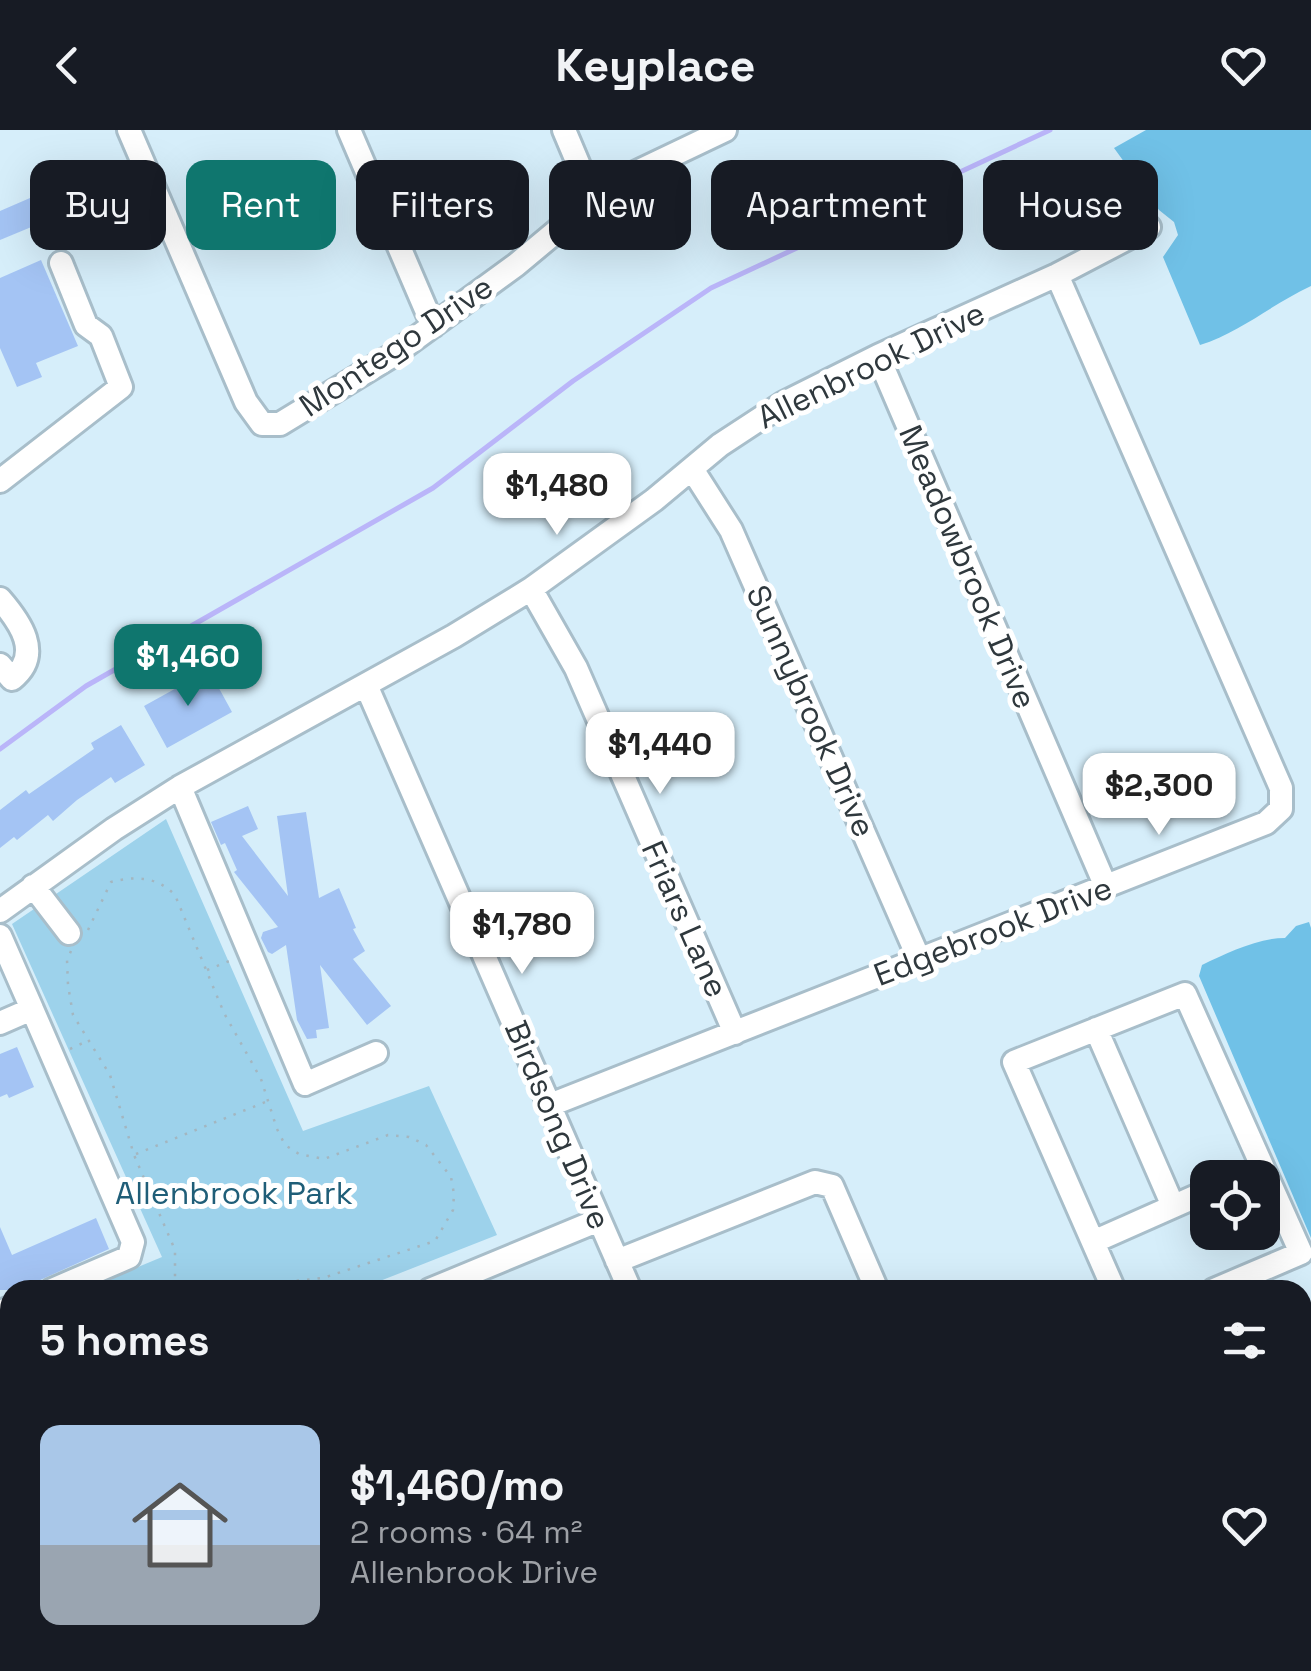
<!DOCTYPE html>
<html lang="en">
<head>
<meta charset="utf-8">
<style>
  :root { --surface:#171b24; --page:#20242c; --text:#f1f3f6; --muted:#9ea1a6; --accent:#0f766e }
  body { margin:0; font-family:"Space Grotesk",sans-serif; background:var(--page); color:var(--text); height:100vh; display:flex; flex-direction:column; font-size:38px; white-space:nowrap }
  * { box-sizing:border-box; margin:0 }
  p { font-size:32px; color:var(--muted) }
  .icon { flex:none; width:55px; height:55px; fill:none; stroke:currentColor; stroke-width:2; stroke-linecap:round; stroke-linejoin:round }
  .map { position:relative; flex:1; overflow:hidden }
  .panel { position:absolute; left:0px; top:1150px; width:1312px; height:392px; display:flex; flex-direction:column; background:var(--surface); border-radius:30px 30px 0 0; box-shadow:0 10px 40px #0002 }
  .panel>* { flex:none }
  .banner { position:absolute; left:30px; top:30px; width:1252px; height:90px; display:flex; gap:20px }
  .buttons { position:absolute; left:1190px; top:1030px; display:grid; gap:20px }
  .buttons a { display:grid; place-items:center; width:90px; height:90px; border-radius:20px; background:var(--surface); box-shadow:0 10px 40px #0002; font-size:50px }
  .price { position:absolute; translate:-50% -85px; padding:0 22px; border-radius:20px; background:#fff; color:#222; font-size:32px; line-height:65px; filter:drop-shadow(0 2px 5px #0008) }
  .price::after { content:''; position:absolute; left:50%; top:60px; width:30px; height:22px; margin-left:-15px; background:inherit; clip-path:polygon(0 0,100% 0,50% 100%) }
  .price.current { background:var(--accent); color:#fff }
  ul { padding:0; list-style:none }
  li { display:flex; align-items:center; gap:30px; height:250px; padding:0 40px }
  li span { display:grid; place-items:center; flex:none; width:280px; height:200px; border-radius:20px; color:#555 }
  li>.icon { margin-inline-start:auto }
  span .icon { width:120px; height:120px; fill:#fffc; stroke-width:1 }
  li b { font-size:42px }
  h2 { display:flex; justify-content:space-between; align-items:center; height:120px; padding:0 40px; font-size:42px }
  .tag { padding:0 35px; border-radius:20px; background:var(--surface); box-shadow:0 10px 40px #0002; font-size:35px; line-height:90px }
  .tag.current { background:var(--accent); color:#fff }
  header { display:flex; justify-content:space-between; align-items:center; height:130px; padding:0 40px; background:var(--surface); font-size:45px; font-weight:800 }
  .map>svg:first-child { display:block }
  .built { fill:#c3e2f2 }
  .green { fill:#9dd2eb }
  .forest { fill:#70c1e7 }
  .water { fill:#bab5f9 }
  .lines { fill:none; stroke-linecap:round; stroke-linejoin:round }
  .stream { stroke:#bab5f9; stroke-width:5 }
  .building { fill:#a4c4f4 }
  .minor-casing { stroke:#a8beca; stroke-width:28 }
  .major-casing { stroke:#46a0a7; stroke-width:32 }
  .path { stroke:#a3b6c0; stroke-width:2.5; stroke-dasharray:2.5 8; stroke-linecap:butt }
  .minor { stroke:#fff; stroke-width:22 }
  .major { stroke:#97e8ec; stroke-width:28 }
  .labels { text-anchor:middle; stroke-width:10; stroke-linejoin:round; paint-order:stroke }
  .street-label { font-size:32px; fill:#2f383d; stroke:#fff }
  .park-label { font-size:32px; fill:#1f5e78; stroke:#fff }
</style>
</head>
<body>
<header><svg class="icon" aria-label="back" viewBox="0 0 24 24"><path d="M15 5l-7 7 7 7"/></svg>Keyplace<svg class="icon" aria-label="heart" viewBox="0 0 24 24"><path d="M12 20l-8-8c-3-5 5-10 8-4 3-6 11-1 8 4z"/></svg></header>
<div class="map">
<svg width="1311" height="1541" viewBox="0 0 1311 1541">
  <rect width="100%" height="100%" fill="#d6eefa"/>
  <path class="built" d="M10 1298V1473L0 1477V1302Z
    M1311 1496V1541H1285L1282 1533 1302 1532 1303 1500Z
    M11 1532H177L181 1541H0V1537Z
    M1001 1532 1005 1541H593L589 1533Z
    M191 1533H276L280 1541H195Z
    M1003 1533H1114L1094 1541H1007Z"/>
  <path class="green" d="M166 689 303 1001 429 956 497 1105 357 1160H83L162 1127 12 794Z
    M10 1190V1295L0 1299V1194Z"/>
  <path class="forest" d="M1146 0H1311V156C1272 174 1241 202 1200 215L1163 127 1178 105 1174 92 1159 80 1114 18Z
    M1309 792 1311 798V1108L1199 846 1202 835C1227 823 1258 808 1285 808L1296 796Z"/>
  <path class="water" d="M478 1533H540L543 1541H474Z"/>
  <g class="lines">
    <path class="stream" d="M0 619 86 556 433 358 573 251 711 158 1050 0"/>
  </g>
  <path class="building" d="M30 68 41 93 0 110V81Z
    M41 130 78 216 36 233 42 247 17 257 0 218V148Z
    M209 540 232 582 167 618 144 576Z
    M121 595 145 635 115 653 111 647 77 670 53 691 48 685 17 710 14 707 0 718V680L26 660 29 664 94 619 91 613Z
    M248 676 258 699 242 706 288 766 277 686 306 682 319 768 339 758 356 798 353 799 365 821 353 829 391 876 367 895 320 835 329 898 316 900 317 908 307 909 297 890 286 815 272 824 268 822 261 808 263 802 278 797 234 742 237 740 225 713 221 715 211 692Z
    M17 917 34 957 9 968 7 964 0 967V924Z
    M96 1088 109 1119 18 1160H0V1097L12 1125Z"/>
  <g class="lines">
    <g class="minor-casing">
      <path id="minor" d="M129 0 246 272 262 294H280L390 227 516 135 558 100 591 64 725 0
        M349 0 433 196
        M564 0 591 64
        M878 226 1106 757
        M692 339 731 400 919 829
        M0 351 121 257 101 206 86 195 61 133
        M531 459 576 538 735 903
        M0 469C20 492 43 524 12 549L0 535
        M366 555 630 1160
        M180 657 305 954 376 923
        M33 756 69 803
        M0 781 114 699 180 657 454 506 531 459 654 370 720 315 784 273 878 226 1057 145 1149 97
        M0 806 32 879 0 893
        M32 879 133 1112 129 1127 52 1160
        M1096 899 1173 1076
        M550 975 1266 693 1281 679V658L1057 145
        M1238 1048 1262 1037
        M1093 1112 1208 1061
        M617 1131 815 1052 832 1056 877 1160
        M430 1160 599 1090
        M1114 1160 1014 932 1185 864 1301 1123 1214 1160
        M0 1182 10 1178
        M0 1376 10 1372
        M1302 1407 1311 1404
        M0 1418 10 1414
        M182 1532 186 1541
        M378 1532 381 1541
        M579 1532 584 1541
        M790 1532 793 1541
        M831 1532 834 1541
        M987 1532 990 1541
        M1033 1532 1038 1541
        M1087 1532 1091 1541
        M1267 1532 1271 1541
        M31 1541 51 1532
        M428 1541 433 1532
        M619 1541 640 1532"/>
    </g>
    <g class="major-casing">
      <path id="major" d="M1302 1482 1311 1478
        M1164 1541 1184 1532"/>
    </g>
    <path class="path" d="M88 800 111 752C135 746 156 746 175 765L224 883 261 949 277 999 285 1015 299 1024 324 1029 388 1005 409 1007 426 1015 451 1047 454 1064 453 1080 435 1111 323 1148 295 1151 280 1160
      M71 821 67 830 68 855 73 885 110 945 134 1025 175 1120V1160
      M207 840 232 830
      M70 919 85 912
      M136 1024 268 971"/>
    <use href="#minor" class="minor"/>
    <use href="#major" class="major"/>
  </g>
  <g class="labels">
    <g class="street-label">
      <text transform="translate(396 216) rotate(-34)" y="11">Montego Drive</text>
      <text transform="translate(871 235) rotate(-26)" y="11">Allenbrook Drive</text>
      <text transform="translate(968 437) rotate(67)" y="11">Meadowbrook Drive</text>
      <text transform="translate(811 581) rotate(66)" y="11">Sunnybrook Drive</text>
      <text transform="translate(685 789) rotate(66)" y="11">Friars Lane</text>
      <text transform="translate(993 801) rotate(-21)" y="11">Edgebrook Drive</text>
      <text transform="translate(558 995) rotate(67)" y="11">Birdsong Drive</text>
    </g>
    <g class="park-label">
      <text x="234" y="1074">Allenbrook Park</text>
    </g>
  </g>
</svg>
<div class="buttons">
<a><svg class="icon" aria-label="locate" viewBox="0 0 24 24"><circle cx="12" cy="12" r="6"/><path d="M12 2v4M12 18v4M2 12h4M18 12h4"/></svg></a>
</div>
<b class="price" style="left:557px;top:408px">$1,480</b>
<b class="price current" style="left:188px;top:579px">$1,460</b>
<b class="price" style="left:660px;top:667px">$1,440</b>
<b class="price" style="left:1159px;top:708px">$2,300</b>
<b class="price" style="left:522px;top:847px">$1,780</b>
<div class="banner">
<a class="tag">Buy</a>
<a class="tag current">Rent</a>
<a class="tag">Filters</a>
<a class="tag">New</a>
<a class="tag">Apartment</a>
<a class="tag">House</a>
</div>
<section class="panel">
<h2>5 homes<svg class="icon" aria-label="filters" viewBox="0 0 24 24"><path d="M4 7h16M4 17h16"/><circle cx="9" cy="7" r="2"/><circle cx="15" cy="17" r="2"/></svg></h2>
<ul>
<li><span style="background:linear-gradient(#a9c7e8 60%,#9aa5b1 0)"><svg class="icon" aria-label="home" viewBox="0 0 24 24"><path d="M3 11l9-7 9 7M6 9v11h12V9"/></svg></span><div><b>$1,460/mo</b><p>2 rooms · 64 m²</p><p>Allenbrook Drive</p></div><svg class="icon" aria-label="heart" viewBox="0 0 24 24"><path d="M12 20l-8-8c-3-5 5-10 8-4 3-6 11-1 8 4z"/></svg></li>
</ul>
</section>
</div>
</body>
</html>
